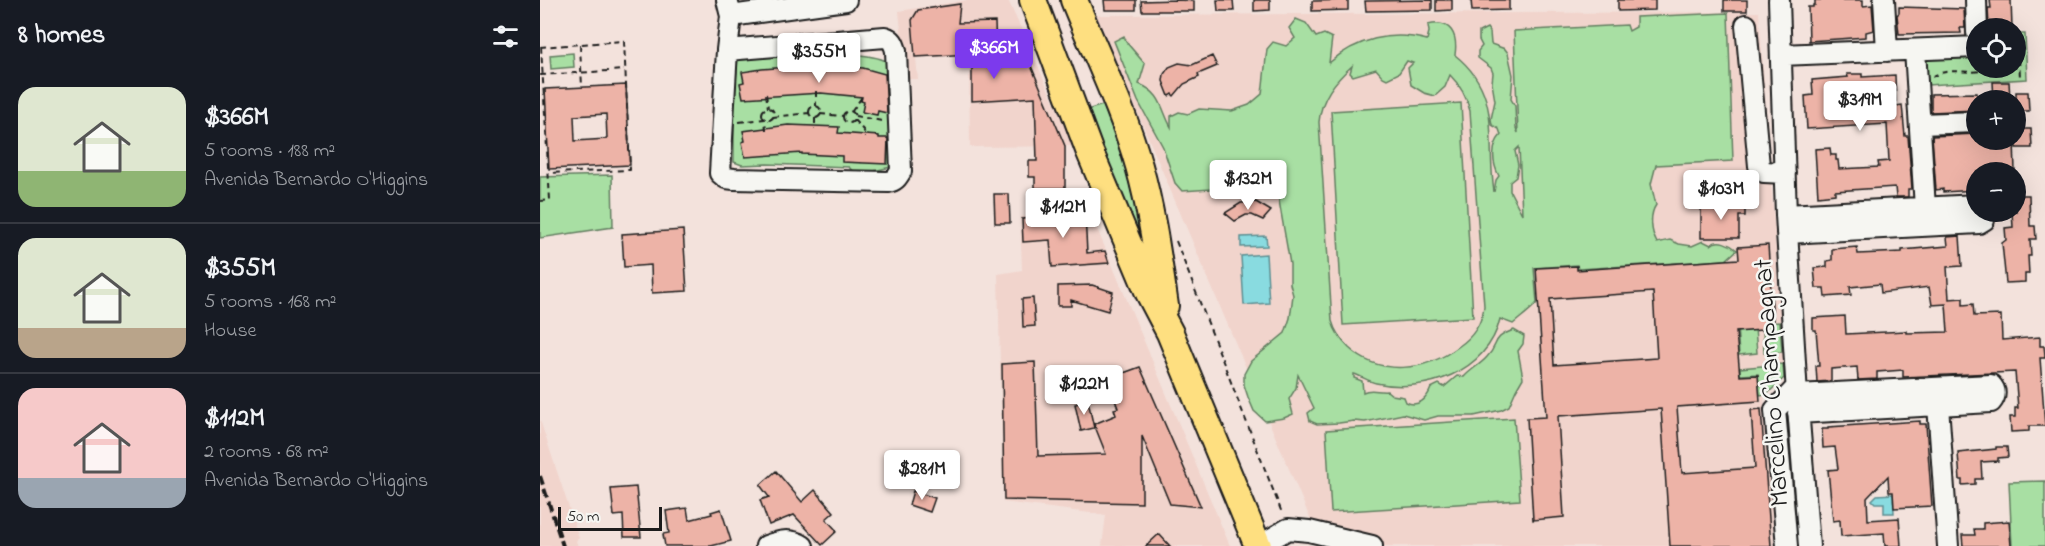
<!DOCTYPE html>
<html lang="en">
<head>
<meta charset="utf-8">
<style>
  :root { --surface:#171b24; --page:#242831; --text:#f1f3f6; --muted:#9ea1a6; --line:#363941; --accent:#7c3aed }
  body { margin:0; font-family:"Indie Flower",sans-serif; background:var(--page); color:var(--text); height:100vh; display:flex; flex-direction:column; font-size:22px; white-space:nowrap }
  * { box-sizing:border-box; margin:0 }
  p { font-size:20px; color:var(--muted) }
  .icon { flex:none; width:33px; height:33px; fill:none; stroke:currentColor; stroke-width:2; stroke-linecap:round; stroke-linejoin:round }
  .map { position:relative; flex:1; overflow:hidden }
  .panel { display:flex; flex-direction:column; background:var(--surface); width:540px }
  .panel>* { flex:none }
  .fabs { position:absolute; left:1426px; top:18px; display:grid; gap:12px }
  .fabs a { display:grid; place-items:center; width:60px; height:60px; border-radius:50%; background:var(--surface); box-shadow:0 6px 24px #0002; font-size:30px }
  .scale { position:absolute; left:18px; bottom:15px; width:104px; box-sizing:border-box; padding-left:6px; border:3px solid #1c1c1c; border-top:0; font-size:16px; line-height:21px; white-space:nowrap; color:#1c1c1c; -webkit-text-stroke:4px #f6f6f2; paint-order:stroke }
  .price { position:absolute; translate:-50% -51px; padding:0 14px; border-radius:6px; background:#fff; color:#222; font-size:20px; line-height:39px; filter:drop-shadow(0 2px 3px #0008) }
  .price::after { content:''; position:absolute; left:50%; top:36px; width:18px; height:14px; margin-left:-9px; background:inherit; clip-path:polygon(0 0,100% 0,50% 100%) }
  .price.on { background:var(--accent); color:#fff }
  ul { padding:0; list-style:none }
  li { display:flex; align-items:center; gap:18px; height:150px; padding:0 18px }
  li+li { border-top:2px solid var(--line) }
  li span { display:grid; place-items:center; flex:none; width:168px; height:120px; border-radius:18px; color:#555 }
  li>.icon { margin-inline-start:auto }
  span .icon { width:72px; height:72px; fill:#fffc; stroke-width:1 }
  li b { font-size:26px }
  h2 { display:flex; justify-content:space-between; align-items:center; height:72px; padding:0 18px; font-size:26px }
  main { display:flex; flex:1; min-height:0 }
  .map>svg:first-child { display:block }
  .built { fill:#f1d4cc }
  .green { fill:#a8dfa3; stroke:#627e60; stroke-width:1.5; fill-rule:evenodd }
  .water { fill:#89dbe0; stroke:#5d8f92; stroke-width:1.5 }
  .building { fill:#edb3a7; stroke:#1c1c1c; stroke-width:1.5; fill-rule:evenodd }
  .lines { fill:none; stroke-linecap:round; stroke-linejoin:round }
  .minor-casing { stroke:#1c1c1c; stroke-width:24 }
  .major-casing { stroke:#1c1c1c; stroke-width:30 }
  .path { stroke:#1c1c1c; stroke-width:2; stroke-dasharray:6 4.5; stroke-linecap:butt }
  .minor { stroke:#f6f6f2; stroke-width:20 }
  .major { stroke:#fedf80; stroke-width:26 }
  .rail { stroke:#1c1c1c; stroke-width:4; stroke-dasharray:9 4.5; stroke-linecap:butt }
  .labels { text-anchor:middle; stroke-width:5; stroke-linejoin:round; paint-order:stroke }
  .street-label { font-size:27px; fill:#1c1c1c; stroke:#f6f6f2 }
</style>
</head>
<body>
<main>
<section class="panel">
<h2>8 homes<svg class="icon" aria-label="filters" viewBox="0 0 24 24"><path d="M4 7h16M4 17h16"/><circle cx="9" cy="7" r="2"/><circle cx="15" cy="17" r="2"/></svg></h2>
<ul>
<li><span style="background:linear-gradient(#dfe7d0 70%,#8fb573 0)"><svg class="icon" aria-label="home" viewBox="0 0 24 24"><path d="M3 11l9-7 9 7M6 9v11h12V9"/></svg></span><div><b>$366M</b><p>5 rooms · 188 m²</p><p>Avenida Bernardo O'Higgins</p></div></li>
<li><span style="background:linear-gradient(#dfe7d0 75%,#b9a48a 0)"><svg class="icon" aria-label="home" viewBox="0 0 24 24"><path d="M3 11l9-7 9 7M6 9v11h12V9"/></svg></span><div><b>$355M</b><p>5 rooms · 168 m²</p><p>House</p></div></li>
<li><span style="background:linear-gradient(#f6c9c9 75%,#9aa5b1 0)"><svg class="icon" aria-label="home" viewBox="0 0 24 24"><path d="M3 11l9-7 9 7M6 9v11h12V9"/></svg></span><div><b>$112M</b><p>2 rooms · 68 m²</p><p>Avenida Bernardo O'Higgins</p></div></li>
</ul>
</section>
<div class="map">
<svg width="1505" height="546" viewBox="0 0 1505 546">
  <rect width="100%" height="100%" fill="#f3e2dc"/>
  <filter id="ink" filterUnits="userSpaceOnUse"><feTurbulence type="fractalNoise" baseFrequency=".0167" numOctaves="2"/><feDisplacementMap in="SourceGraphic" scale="12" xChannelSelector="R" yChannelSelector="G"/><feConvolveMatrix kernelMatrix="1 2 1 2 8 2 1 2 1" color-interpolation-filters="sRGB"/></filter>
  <g filter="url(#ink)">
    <path class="built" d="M428 0H468L534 146 430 147 429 56 376 58 378 79H366L359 11Z
      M1219 12 1245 378 1224 398 1234 546H842L775 530 556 15Z
      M550 212 690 546H562L566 515 463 502 458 274 482 270 480 217Z
      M0 420 39 538 36 541 38 546H0Z"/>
    <path class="green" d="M1188 13 1193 161 1116 165 1111 184 1116 205C1109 215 1111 232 1117 243L1130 240 1139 244 1152 246 1163 241 1171 245C1178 238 1190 244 1197 250L1186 260 1038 269 1037 265 994 268 997 303C990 311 981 317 973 324L960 319C948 372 884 394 836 383 828 381 821 376 814 374V378L822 381 823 392C831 388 838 392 847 391L852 395 864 397 866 402C878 408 887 399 891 388L899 384 904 387 917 376 924 377C931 369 940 365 947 357 960 344 950 338 974 330L984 336 983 344 978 351 983 378 976 390 969 406 961 410 934 416H898L884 420 863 414 825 422 814 421 799 423 777 424 770 421 768 413 774 408 758 375 756 388 749 399 753 414 744 418 725 421 714 411 708 397 704 385V374L711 361 745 333 750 318 753 295 750 284V264L737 189 731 185 642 191 635 183 623 147 598 101 574 41 584 36 587 43 605 64 599 84C622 93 621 109 631 127V116L639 112 648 114 659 109 692 111 709 105 722 94 727 49 733 42 746 46 755 38 749 28 756 19 766 23 776 37 784 34 792 38 789 63C816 39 852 30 887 40L889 32 888 25C911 19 918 35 915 55 963 93 946 140 954 192L956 180 959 176C952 163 951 146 961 135L959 129 952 125 951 119 955 101 952 83 953 73 951 68 938 58V51L942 46 939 40V32L947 28 950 32 951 44 965 49 968 53 973 75 971 99 975 106 976 128 978 133 974 31 1087 25 1089 31 1096 27V17ZM867 61 873 63 868 68 871 85 884 93 895 96 905 87 910 75C920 85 927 98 930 111L944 306C942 324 933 337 918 347 886 371 840 377 809 348 801 340 795 332 792 321L779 122C781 98 795 81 812 66L810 73 813 76 836 69 843 77 847 79 859 73ZM979 147 982 214 970 191V182L976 177 978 165 975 151Z
      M1476 34H1485L1487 79 1387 85 1385 55 1437 53V68H1476Z
      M33 53 34 67 11 69 10 55Z
      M252 53C273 54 335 51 349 63L354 162 351 167 329 172 314 173 309 167 227 164 202 165 194 162V105L198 56Z
      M921 103 933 317 803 325 791 111Z
      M563 105 582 153 603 240 587 213 547 110Z
      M72 175 73 227 0 238V177Z
      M1240 322 1242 352 1224 353 1223 328 1226 327V323Z
      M1197 325 1215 328 1217 353 1199 355Z
      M1243 364 1244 378 1227 394 1220 395 1218 374 1200 375V368Z
      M974 418 980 500 791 512 786 430Z
      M1505 481V546H1472L1469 482Z"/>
    <path class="water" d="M726 236 727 246 701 247V237Z
      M726 254 729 303 704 305 701 256Z
      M1353 494 1354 513H1344V503H1335L1332 500 1337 495Z"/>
    <path class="building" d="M564 0H596V10H565Z
      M638 0 654 1V11H602L601 1Z
      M677 0H693L694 11H678Z
      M714 0H730V10L714 11Z
      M808 0V10L772 11V1Z
      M892 0V10L826 11 825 1Z
      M896 0H912V10L896 11Z
      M931 0H969V10L932 11Z
      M1078 0H1115V10L1078 11Z
      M1184 0H1207V11H1184Z
      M1275 0H1323V6L1332 5 1334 30 1326 32V37L1269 41 1268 7H1273V5H1275Z
      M1450 0H1471L1472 28H1449L1448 8H1451Z
      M420 4 418 23 455 22 456 55 486 54 525 146V188H495V177H489V161H497L495 97 432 101V54L375 57 372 20 378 10Z
      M1359 7 1424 9 1425 28H1420L1421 33 1359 34 1357 15 1359 13Z
      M672 56 677 66 658 74 659 77 644 84 634 96 632 94 629 96 623 81 624 74 629 67 639 63 652 65Z
      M278 65 323 68 345 74 347 113 338 111 337 115 322 112 324 102 321 101 322 97 281 93 203 98 200 83 204 82 202 72 222 69Z
      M1307 74H1322V77L1355 75 1356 106 1362 105 1365 136H1368L1372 189H1368V197H1356L1355 187 1295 191V194L1278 196 1275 149 1290 148 1291 155H1296V160H1298L1299 169 1339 167 1338 162 1349 161 1347 124 1267 129 1265 96 1273 95 1272 80 1308 77Z
      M1453 82H1469L1470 100H1454Z
      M86 85 90 165 9 169 5 89ZM66 114 67 139 35 141 34 116Z
      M1476 92H1488L1489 111H1476Z
      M1437 93V110L1391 112V94Z
      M248 125 299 127 298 133 339 136V138H348L347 164 302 162V156L262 154V153L205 157 202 142 205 141 203 131Z
      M1476 129H1491L1492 148H1476Z
      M1437 134V140H1474L1475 172H1437V190L1403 192V189L1396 190 1392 136Z
      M454 194H469L470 223H455Z
      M1476 195H1489L1490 226H1495L1496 239H1490L1491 256H1488L1489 274H1485V282L1466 283 1462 243 1466 240 1465 228 1473 227 1472 212H1476Z
      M716 202 731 211 723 220 712 215H706L695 221 685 213 701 203Z
      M1161 206H1205V216H1199V238H1161Z
      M545 214 547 253 565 251 569 263 512 267 510 240 483 242 482 219Z
      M143 230 147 291 112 293 111 265 84 267 82 234Z
      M1420 236 1422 266 1407 267 1409 299 1423 298V305L1433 304 1434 316 1461 315 1462 340 1500 337V346H1504L1505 355V358H1500L1505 426H1489V431L1471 432 1470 417H1475V408H1478L1475 372 1363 377V370L1337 372V379L1318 380 1317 367 1291 369V381L1277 382 1276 366H1279L1276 330H1273V318L1305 316 1306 334 1366 331V333L1408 332 1406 304 1392 305 1389 287 1341 293 1340 284 1310 287 1311 295 1285 297 1284 288H1276L1274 268 1287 267V261L1292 260V249L1317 247 1318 254 1362 252V250L1408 246 1407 237Z
      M1228 245 1233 321 1225 322 1226 327H1222V330L1196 332 1200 376 1218 375 1220 401 1137 407 1142 473 1215 468 1211 410 1221 409 1231 546H1130L1121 409 1018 416 1024 517 993 520 987 418 1006 417 996 268 1037 266V270L1199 259 1198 247ZM1113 292 1117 358 1014 365 1010 299Z
      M552 285 573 292 568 311 531 300V306H518V286Z
      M493 298 495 326 483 327 482 299Z
      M495 362 498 456 566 454 554 424 576 415 574 409 578 408 567 379 600 367 661 507 630 504 602 436V503L464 500 462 364Z
      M548 401 554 428 541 431 535 404Z
      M1380 421V424H1386L1392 506 1354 508 1353 492H1349L1348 476 1327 498 1328 520 1359 518 1361 546H1345L1344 533 1301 536 1300 520 1293 521 1288 470 1298 469 1295 447 1283 448 1282 429H1288V427Z
      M1456 447H1467L1468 457 1458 458V461L1441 462 1442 479H1435V484L1422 485V480H1420L1418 453 1456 449Z
      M236 471 262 502 275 490 294 512 286 519 297 531 282 545 254 515 229 525 220 500 229 497 220 485Z
      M96 487 101 537H84L83 515 74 516 71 489Z
      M373 491 395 498 390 512 369 505Z
      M147 508 149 520 172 514 171 512 181 509 191 541 171 546H125L123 534 129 533 126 511Z
      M1469 521 1471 546H1423L1422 535H1435L1434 529H1443V523Z
      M619 534 630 546H606Z"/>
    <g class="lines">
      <g class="minor-casing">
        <path id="minor" d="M187 0 191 16 306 0
          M1239 0 1246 215 1257 395 1269 546
          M1344 0 1347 51
          M1436 0 1437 33
          M1206 25 1219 166 1224 172 1245 173
          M187 50 345 37C352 39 354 43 356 51L361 171C357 178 355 181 348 182L194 179 186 178 180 173 187 50 191 16
          M1375 50 1385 208
          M1241 55 1437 47
          M1380 124 1437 122
          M1246 215 1437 205
          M1247 233 1439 223 1444 220 1445 212
          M1257 395 1451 385C1456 390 1456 396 1451 402L1258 413
          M1398 405 1408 546
          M226 546C239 541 250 538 263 546
          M719 546 748 529 769 531 832 546
          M1247 546 1235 410 1256 388"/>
      </g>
      <g class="major-casing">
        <path id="major" d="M493 0 549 150 609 293 630 333 718 546
          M534 0C556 55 583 109 599 166 612 212 618 259 625 306"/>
      </g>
      <path class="path" d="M1476 38 1485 37
        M1478 38 1480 78
        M40 45 42 87
        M0 47 84 41 90 170 9 173
        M0 75 84 70
        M1392 77C1411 65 1431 77 1450 68
        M276 91V106
        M226 94 228 108
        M269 112a6 6 0 1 1 12 0a6 6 0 1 1-12 0Z
        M222 114a6 6 0 1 1 12 0a6 6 0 1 1-12 0Z
        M312 111 322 97
        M303 117a6 6 0 1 1 12 0a6 6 0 1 1-12 0Z
        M280 114 303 116
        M315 116 342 121
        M233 117 269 113
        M275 118V129
        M314 120 324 131 325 138
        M199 122 225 119 226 130
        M0 201 10 200 1 47
        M636 241 742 513"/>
      <use href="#minor" class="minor"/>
      <use href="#major" class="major"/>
      <path class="rail" d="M0 476 23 546"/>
    </g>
  </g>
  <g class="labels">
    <g class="street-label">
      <text transform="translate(1230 383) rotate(-94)" y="9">Marcelino Champagnat</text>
    </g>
  </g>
</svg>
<div class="fabs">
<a><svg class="icon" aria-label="locate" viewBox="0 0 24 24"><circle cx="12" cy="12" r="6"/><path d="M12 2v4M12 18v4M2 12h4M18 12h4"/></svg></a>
<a>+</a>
<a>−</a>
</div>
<div class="scale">50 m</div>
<b class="price on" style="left:454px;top:80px">$366M</b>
<b class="price" style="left:279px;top:84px">$355M</b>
<b class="price" style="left:1320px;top:132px">$319M</b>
<b class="price" style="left:708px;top:211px">$132M</b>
<b class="price" style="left:1181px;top:221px">$103M</b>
<b class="price" style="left:523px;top:239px">$112M</b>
<b class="price" style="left:544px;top:416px">$122M</b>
<b class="price" style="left:382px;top:501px">$281M</b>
</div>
</main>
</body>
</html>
